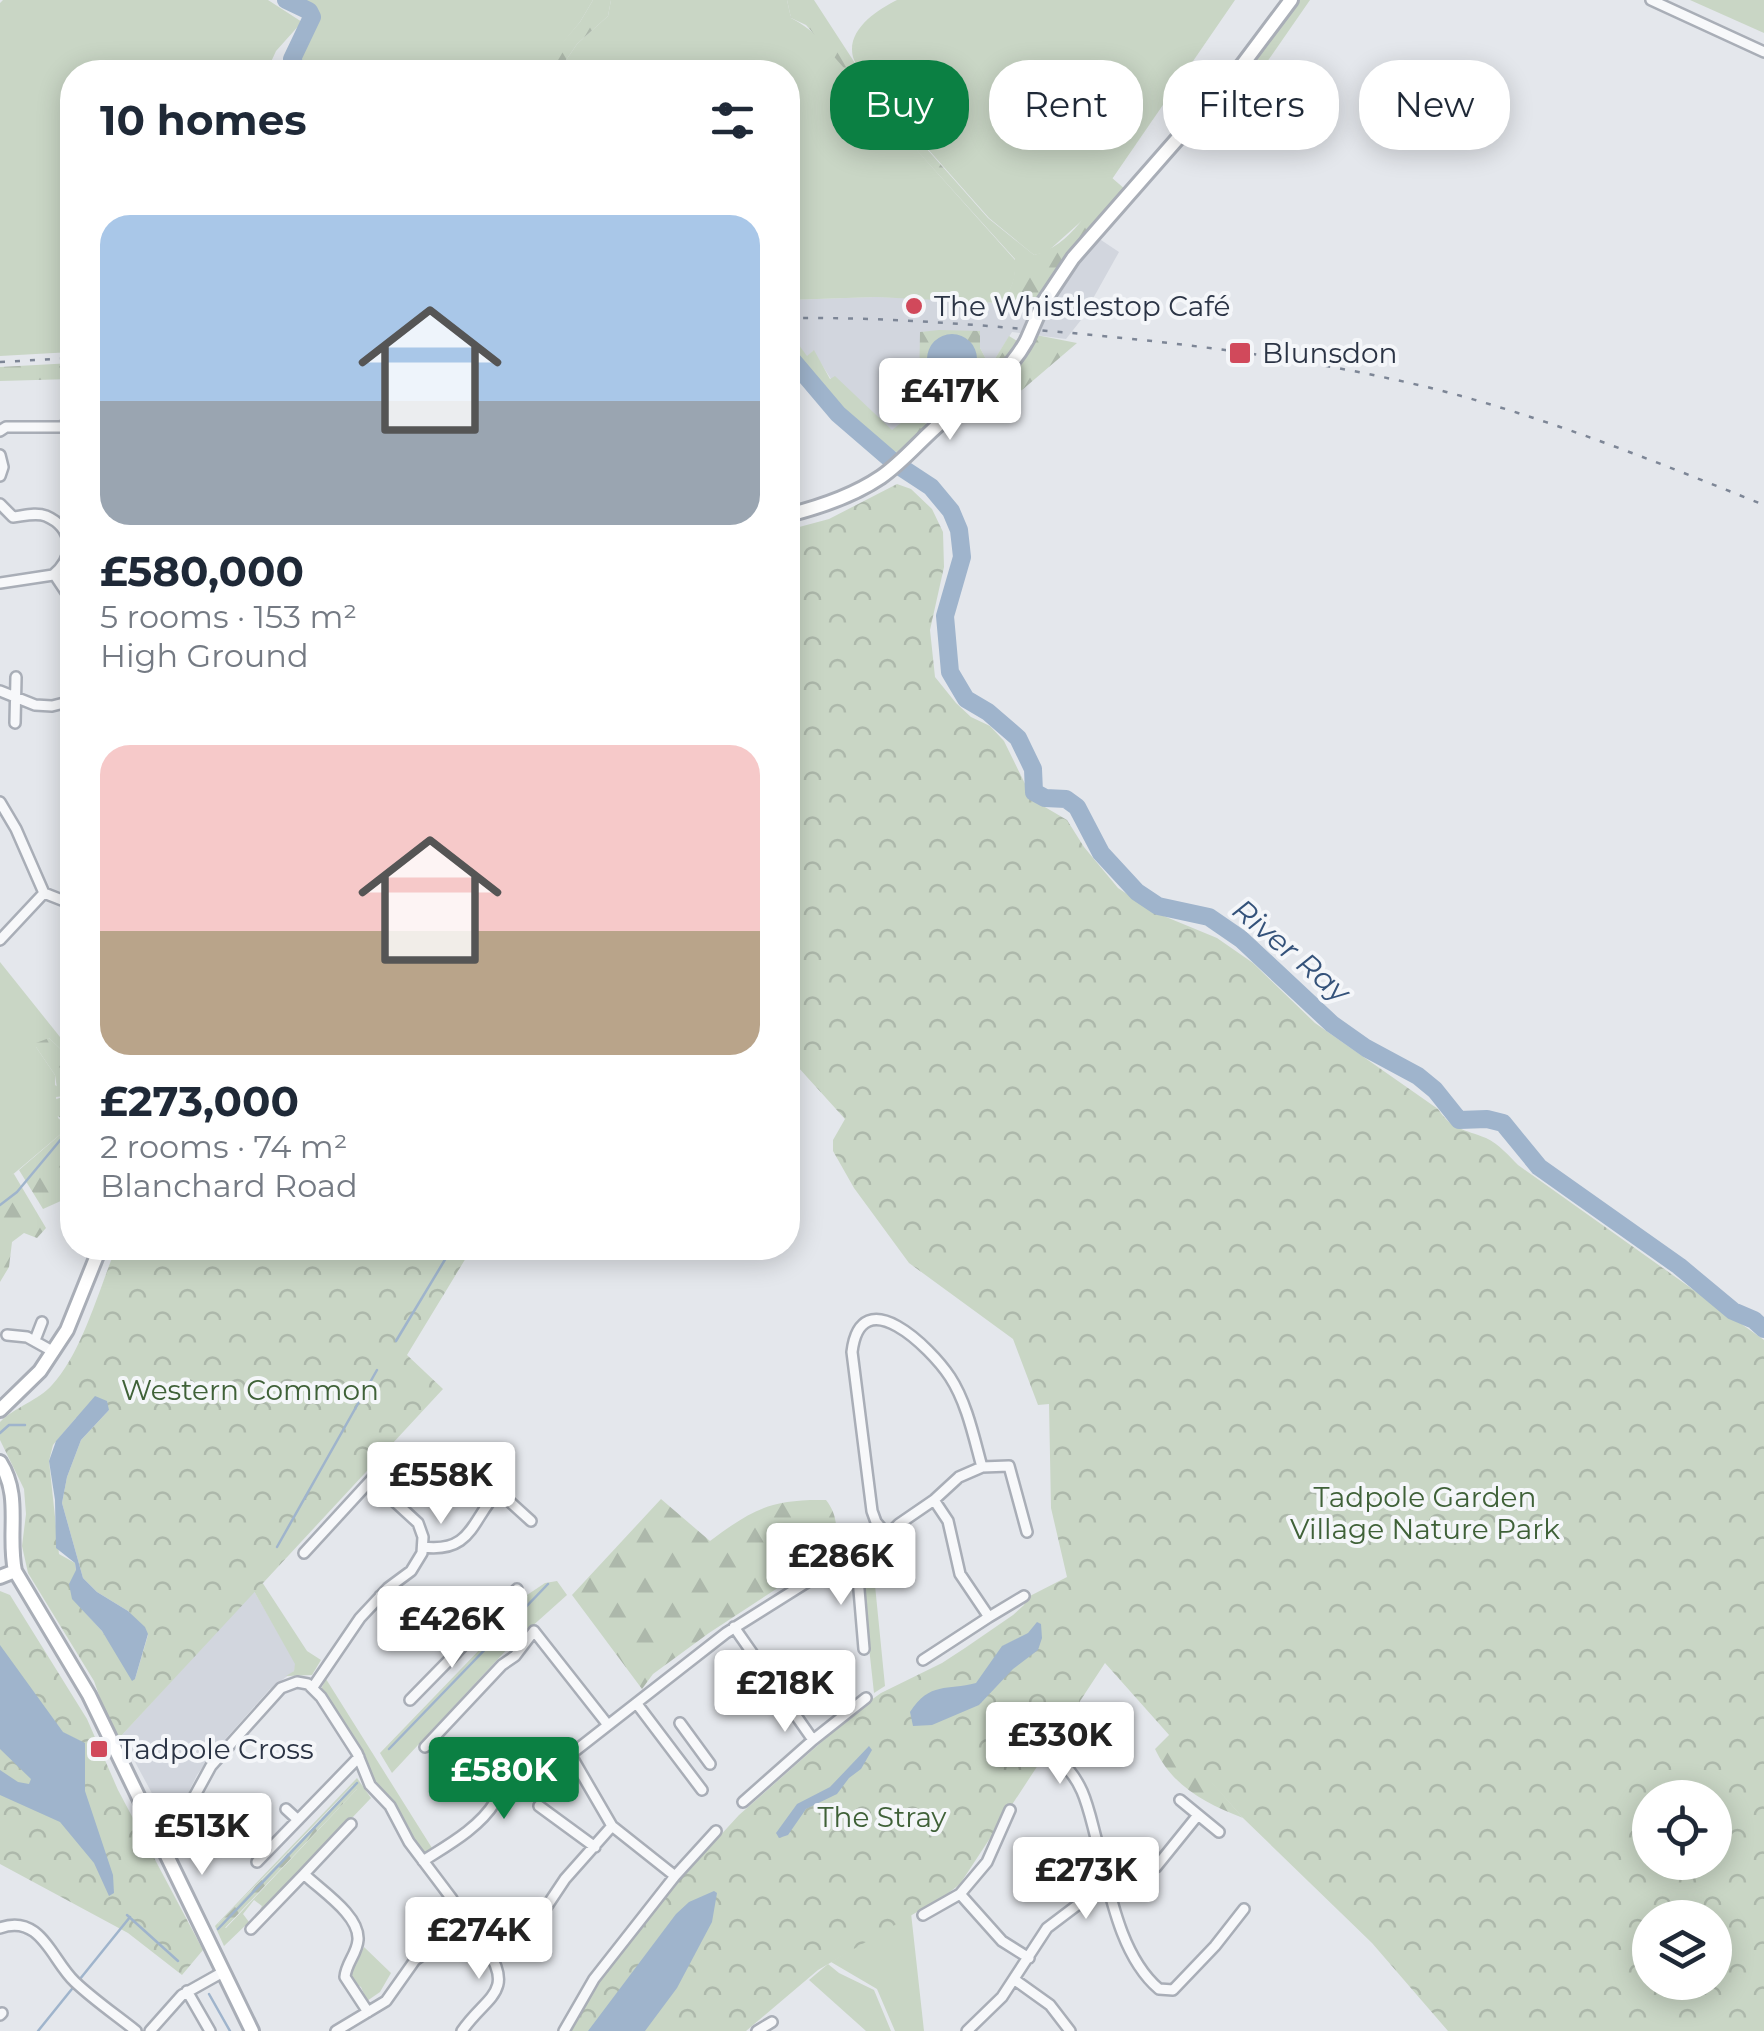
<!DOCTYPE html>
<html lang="en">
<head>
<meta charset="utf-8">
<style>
  :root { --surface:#fff; --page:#f2f2f3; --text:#1f2937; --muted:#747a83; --accent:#0b8043 }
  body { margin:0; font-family:Montserrat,sans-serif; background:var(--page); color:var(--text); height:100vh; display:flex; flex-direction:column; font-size:38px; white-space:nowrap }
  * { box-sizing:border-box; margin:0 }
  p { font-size:32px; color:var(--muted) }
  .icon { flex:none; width:55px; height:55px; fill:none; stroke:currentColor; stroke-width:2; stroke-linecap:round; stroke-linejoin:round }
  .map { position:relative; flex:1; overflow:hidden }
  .drawer { position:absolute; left:60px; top:60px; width:740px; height:1200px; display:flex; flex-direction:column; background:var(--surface); border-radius:40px; box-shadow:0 5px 25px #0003 }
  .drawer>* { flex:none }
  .top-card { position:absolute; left:830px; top:60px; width:782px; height:90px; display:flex; gap:20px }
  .controls { position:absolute; left:1632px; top:1780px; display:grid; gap:20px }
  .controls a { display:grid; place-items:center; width:100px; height:100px; border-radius:50%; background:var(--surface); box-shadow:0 5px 25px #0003; font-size:50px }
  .price { position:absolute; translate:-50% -85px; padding:0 22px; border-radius:10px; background:#fff; color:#222; font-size:32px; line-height:65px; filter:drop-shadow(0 2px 5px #0008) }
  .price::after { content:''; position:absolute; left:50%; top:60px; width:30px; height:22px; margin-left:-15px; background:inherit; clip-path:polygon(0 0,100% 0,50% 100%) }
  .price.on { background:var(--accent); color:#fff }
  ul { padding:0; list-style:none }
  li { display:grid; align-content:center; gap:20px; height:530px; padding:0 40px }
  li span { display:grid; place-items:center; height:310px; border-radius:30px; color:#555 }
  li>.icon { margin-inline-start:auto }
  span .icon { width:180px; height:180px; fill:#fffc; stroke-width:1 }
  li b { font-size:42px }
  h2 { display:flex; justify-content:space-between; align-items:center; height:120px; padding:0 40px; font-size:42px }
  .chip { padding:0 35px; border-radius:40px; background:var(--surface); box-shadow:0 5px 25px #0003; font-size:35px; line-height:90px }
  .chip.on { background:var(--accent); color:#fff }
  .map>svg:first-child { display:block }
  .built { fill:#d2d6de }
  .green { fill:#c9d6c5; fill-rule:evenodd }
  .forest { fill:url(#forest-firs) }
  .park { fill:url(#park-crowns); fill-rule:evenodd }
  .water { fill:#9fb4cc }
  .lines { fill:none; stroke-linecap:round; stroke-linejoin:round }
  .stream { stroke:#9fb4cc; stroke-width:2.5 }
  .river { stroke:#9fb4cc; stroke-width:18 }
  .street-casing { stroke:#a9aeb7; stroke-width:14 }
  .secondary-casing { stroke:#a9aeb7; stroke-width:18 }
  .street { stroke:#f7f8fa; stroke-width:9 }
  .secondary { stroke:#fff; stroke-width:12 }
  .rail { stroke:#7d8696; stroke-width:2.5; stroke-dasharray:5 10; stroke-linecap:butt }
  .secondary-bridge-casing { stroke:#a9aeb7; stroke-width:18; stroke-linecap:butt }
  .secondary-bridge { stroke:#fff; stroke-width:12 }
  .poi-dot { fill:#d1495b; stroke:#f4f6f9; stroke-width:4 }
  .labels { text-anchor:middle; stroke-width:8; stroke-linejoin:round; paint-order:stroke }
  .poi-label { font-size:28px; fill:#2b3445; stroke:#f4f6f9; text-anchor:start }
  .park-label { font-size:28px; fill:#3f6138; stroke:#f4f6f9 }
  .water-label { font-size:30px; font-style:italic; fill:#34527a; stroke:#f4f6f9 }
</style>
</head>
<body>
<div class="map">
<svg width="1764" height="2031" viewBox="0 0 1764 2031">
  <defs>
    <pattern id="forest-firs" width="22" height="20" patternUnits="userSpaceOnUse" patternTransform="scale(2.5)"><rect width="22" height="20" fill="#c9d6c5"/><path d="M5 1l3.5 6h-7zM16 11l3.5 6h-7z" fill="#adb8ab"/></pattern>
    <pattern id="park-crowns" width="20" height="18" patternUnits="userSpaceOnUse" patternTransform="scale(2.5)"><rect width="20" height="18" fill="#c9d6c5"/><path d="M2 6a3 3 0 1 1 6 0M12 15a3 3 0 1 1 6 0" fill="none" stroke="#adb8ab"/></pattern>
  </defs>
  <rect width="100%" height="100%" fill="#e4e7ec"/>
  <path class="built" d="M1101 240 1119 252 1081 320 1066 339 1012 332 993 362 988 363 980 348 979 331 920 332V385L925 404 892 431 831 379 813 351 807 357 788 330V300L876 297 975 300 1019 308 1025 315 1042 316 1095 241Z
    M254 1591 296 1664 294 1671 269 1690 213 1753 197 1775 182 1806 168 1823 121 1736Z"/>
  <path class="green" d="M3 0H268L302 22 276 51 271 62 275 72H72V352L0 356V3Z
    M296 0H593L580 22 539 72H301L295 60 315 30 318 18Z
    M611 0H787L791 18C815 30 843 61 866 79 862 73 855 64 853 57 846 30 877 10 897 0H1235L1086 217 1047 252 1034 255 989 218 873 87 865 92 1015 260C1016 278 1013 291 998 303L876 297 788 300V72H558L577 44 608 16Z
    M1690 0H1764V33Z
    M0 962 72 1052V1060L49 1038 36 1047 55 1075V1085L66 1092 65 1096 56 1097 58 1118 69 1127 11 1176H0Z
    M872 1555 885 1686 874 1693 861 1574 855 1560Z
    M557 1581 567 1595 510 1646 392 1773 380 1753 486 1643 524 1597 545 1583Z
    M262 1582 307 1651 321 1660 312 1675 286 1676 294 1671 295 1664 254 1591Z
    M326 1679 432 1848 425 1852 416 1842 395 1803 376 1784 363 1755 321 1689Z
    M357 1778 371 1798 350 1820H346L318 1855 256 1917 262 1906 254 1900 243 1914 249 1922 224 1946 215 1926ZM353 1785 357 1789 226 1928 218 1924Z
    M911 1913 924 2031H895L877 1989 831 1962Z
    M364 1947 391 1973 380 1992 367 2001 361 1987 350 1981V1966L356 1965Z
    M828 1964 839 1973 874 1990 891 2031H866L809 1980Z"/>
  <path class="forest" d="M593 0H611L608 16 577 44 558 72 538 71 580 22Z
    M787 0H814L866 80 859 85 806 25 791 18Z
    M1298 0H1310L1240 101 1221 115 1216 111Z
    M1293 83C1304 92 1299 108 1293 118L1280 121 1260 106C1262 92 1280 84 1293 83Z
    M872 87 988 218 1034 255C1071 246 1091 207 1111 177L1126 190 1037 302 1030 316 1019 308 998 303C1013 291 1015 278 1015 259L864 92Z
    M788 330 807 356 814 350 830 379 835 376 892 430 915 412 929 427 897 452 886 450 832 400 800 361 788 346Z
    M939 330 980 331V348L988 363 993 362 1009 336 1019 342 985 385 937 417C915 394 920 362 920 332Z
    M1036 335 1077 343 1022 390 988 405 952 429 958 420C990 393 1017 372 1036 335Z
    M72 363V379L0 381V367Z
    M49 1038 72 1060V1186L63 1200 43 1209 19 1170 69 1127C65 1116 48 1117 51 1101L65 1096 66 1092 57 1088 55 1075 36 1047V1043Z
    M14 1174 46 1228 37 1238 24 1233 12 1242 9 1267 0 1282V1176Z
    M661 1499 710 1541C753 1509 771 1499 826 1500 838 1515 838 1532 834 1551L709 1633 653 1674 642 1689 572 1595Z
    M1170 1734 1243 1818C1205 1803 1173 1787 1155 1749Z
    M357 1783V1789L221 1932 218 1924Z"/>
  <path class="park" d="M897 484 911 489 932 509 943 532 944 567 930 630 935 677 956 703 971 717 990 726 1004 741 1033 800 1067 820 1084 847 1118 888 1154 912 1217 938 1253 963 1315 1023 1438 1109C1452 1130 1464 1129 1486 1138 1499 1144 1509 1156 1518 1165L1764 1340V2031H1448L1372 1943 1243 1818 1105 1663 960 1884 946 1895 818 1970 746 2031H567L599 1979 682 1877 739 1815 860 1708 881 1693 942 1663 965 1648 1013 1615 1024 1605 1026 1598 1067 1577 1051 1508 1049 1404 1038 1405 1013 1339 909 1263 854 1188 833 1151V1140L845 1119 788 1056V530L829 519ZM1650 1798H1715V1862H1650ZM1650 1918H1715V1982H1650Z
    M116 1248H472L407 1355 443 1389 121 1736 113 1735 94 1681 28 1573 22 1546 26 1514 24 1489 0 1440V1422C15 1407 39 1400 52 1385 82 1353 99 1289 116 1248ZM109 1410 81 1440 67 1477 62 1503 83 1578 97 1592 128 1611 148 1635 135 1679 102 1631 81 1608 75 1563 59 1554 49 1461 53 1445 76 1418Z
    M0 1591 10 1595 87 1719 118 1790 203 1950 182 1975 128 1933 0 1864Z"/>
  <path class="water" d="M927 359a25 25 0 1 1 50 0a25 25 0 1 1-50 0Z
    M95 1396 107 1401 109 1410 81 1440 67 1477 62 1503 83 1578 97 1592 128 1611 145 1627 148 1634 135 1679 132 1681 102 1631 72 1599 69 1584 76 1570 75 1563 56 1548 55 1500 49 1461 56 1441Z
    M1037 1622 1041 1624 1042 1638 1038 1650 1013 1669 979 1705 932 1725 913 1726 910 1712C930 1681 947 1691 976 1683L1002 1646 1028 1633Z
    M0 1645 63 1732 85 1743V1791L113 1875 114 1893 109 1896 94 1863 60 1822 0 1795V1770L18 1782 29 1784 31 1779 0 1749Z
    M869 1746 872 1750 861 1769 849 1778 837 1794 806 1809 788 1835 779 1838 776 1833 797 1804 830 1787Z
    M714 1891 717 1893 712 1922 677 1988 645 2031H588L676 1914 689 1902Z"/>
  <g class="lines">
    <path class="stream" d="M0 1205 17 1192 72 1126
      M396 1341 452 1248
      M0 1433 9 1425H25
      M277 1547 377 1370
      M389 1749 548 1584
      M127 1915 178 1961
      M218 1929 357 1783
      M209 1994 230 2031
      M38 2031 130 1917"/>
    <path class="river" d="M286 0 309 11 312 17 292 59 298 72
      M788 355 838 414 896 464 931 487 951 511 959 530 962 557 945 616 950 672 966 699 988 712 1018 738 1033 769 1034 792 1045 798 1066 799 1077 807 1101 853 1137 892 1158 906 1209 917 1241 939 1332 1024 1366 1048 1418 1076 1435 1090 1459 1120 1487 1119 1503 1123 1539 1167 1679 1266 1733 1311 1754 1320 1764 1329"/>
    <g class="street-casing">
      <path id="street" d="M1651 0 1764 52
        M0 431 6 427H61L72 421
        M0 455 3 467 0 476
        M0 504 13 517C23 516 36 512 46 516 74 528 75 557 53 575L0 583
        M54 574 72 601
        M0 691 35 705 52 706 72 701
        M15 723 16 677
        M0 802 16 829 44 893 0 940
        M44 893 72 904
        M7 1335 27 1337 54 1352
        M35 1340 42 1322
        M473 1458 483 1476 498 1491
        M371 1480 390 1459
        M887 1535 876 1522 872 1511 852 1352C861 1279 931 1348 950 1377 967 1403 974 1438 982 1467
        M423 1547C472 1553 471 1521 498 1491L531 1521
        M304 1553 371 1480 418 1523 423 1537 422 1553 411 1571 388 1588 360 1618 313 1687
        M847 1557 858 1578 864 1649
        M380 1596C404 1620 430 1633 457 1652L517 1589
        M989 1617 1024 1596
        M734 1627 813 1740 866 1698
        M923 1660 989 1617 960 1574 948 1521 934 1500
        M410 1700 457 1652
        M637 1704 702 1790
        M1101 1713 1060 1761C1084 1782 1088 1808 1096 1838 1109 1887 1119 1955 1159 1989L1173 1990 1215 1946 1244 1909
        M680 1723 710 1764
        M425 1747 502 1665 515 1656 534 1631 608 1725
        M569 1752 612 1826 675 1876
        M1180 1800 1219 1832
        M743 1802 813 1740
        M539 1806 595 1847
        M286 1809 298 1820
        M158 1838 182 1819 211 1766 281 1688 297 1682 308 1684 321 1697 357 1753 370 1785 390 1806 409 1842 452 1899 461 1919 453 1933 415 1960 386 2001 336 2031
        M423 1861C448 1845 479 1828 495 1802 501 1792 500 1781 508 1772L547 1750 575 1751 726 1633 847 1557 878 1545 899 1524 934 1500 959 1477 982 1467 1009 1466 1027 1532
        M257 1862 359 1757
        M304 1874 351 1824
        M960 1894 987 1862 1010 1810
        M923 1915 960 1894 1002 1941 1029 1958
        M459 1925C474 1931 479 1938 488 1951 515 1993 484 1998 462 2031
        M0 1928C41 1913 52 1961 75 1982 94 2000 116 2015 136 2031
        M251 1929 304 1874C320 1890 360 1915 358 1940 357 1954 346 1963 345 1977L368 2012
        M491 1957 533 1927 565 1879 612 1826
        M1015 1980 1050 2005 1070 2031
        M187 1991 210 2031
        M0 2015 2 2013
        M150 2031 182 1995 223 1972
        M564 2031 594 1979 675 1876 716 1831
        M757 2031 772 2022
        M967 2031 1002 1997 1047 1928 1084 1900 1126 1884 1156 1867 1198 1815"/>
    </g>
    <g class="secondary-casing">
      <path id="secondary" d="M1043 303 1073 258 1243 64 1291 0
        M788 515C820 507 853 496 881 477 904 461 922 438 944 420 975 395 1007 377 1027 340
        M0 1410 40 1371 67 1330 100 1248
        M0 1462C22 1497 7 1533 15 1571L89 1695 252 2031
        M0 1577 15 1571"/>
    </g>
    <use href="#street" class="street"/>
    <use href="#secondary" class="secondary"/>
    <path class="rail" d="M788 318C880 317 968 324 1060 332 1185 343 1313 359 1435 389 1548 418 1657 462 1764 505
      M0 362 72 358"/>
    <g class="secondary-bridge-casing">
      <path id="secondary-bridge" d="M1027 340 1043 303"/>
    </g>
    <use href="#secondary-bridge" class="secondary-bridge"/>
  </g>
  <g class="poi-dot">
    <circle cx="914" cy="306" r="10"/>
    <rect x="1228" y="341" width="24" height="24" rx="5"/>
    <rect x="89" y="1739" width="20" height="20" rx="5"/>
  </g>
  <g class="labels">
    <g class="poi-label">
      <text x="934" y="316">The Whistlestop Café</text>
      <text x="1262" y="363">Blunsdon</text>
      <text x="119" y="1759">Tadpole Cross</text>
    </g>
    <g class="park-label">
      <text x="250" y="1400">Western Common</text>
      <text x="1425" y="1507">Tadpole Garden<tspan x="1425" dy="32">Village Nature Park</tspan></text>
      <text x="882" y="1827">The Stray</text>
    </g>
    <g class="water-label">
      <text transform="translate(1291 951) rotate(40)" y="10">River Ray</text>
    </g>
  </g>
</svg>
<div class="controls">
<a><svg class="icon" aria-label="locate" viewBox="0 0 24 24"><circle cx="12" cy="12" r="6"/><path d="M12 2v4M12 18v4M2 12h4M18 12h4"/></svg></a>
<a><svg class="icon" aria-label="layers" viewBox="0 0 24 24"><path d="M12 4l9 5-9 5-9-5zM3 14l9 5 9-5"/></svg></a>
</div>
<b class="price" style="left:950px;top:443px">£417K</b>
<b class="price" style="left:441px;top:1527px">£558K</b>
<b class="price" style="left:841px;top:1608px">£286K</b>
<b class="price" style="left:452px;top:1671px">£426K</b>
<b class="price" style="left:785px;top:1735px">£218K</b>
<b class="price" style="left:1060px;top:1787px">£330K</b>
<b class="price on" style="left:504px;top:1822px">£580K</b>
<b class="price" style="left:202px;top:1878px">£513K</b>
<b class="price" style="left:1086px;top:1922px">£273K</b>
<b class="price" style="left:479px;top:1982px">£274K</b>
<div class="top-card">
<a class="chip on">Buy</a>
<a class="chip">Rent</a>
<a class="chip">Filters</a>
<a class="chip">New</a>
</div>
<section class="drawer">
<h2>10 homes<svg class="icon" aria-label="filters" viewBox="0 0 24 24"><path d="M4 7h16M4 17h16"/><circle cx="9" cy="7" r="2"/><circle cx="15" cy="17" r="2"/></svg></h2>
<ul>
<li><span style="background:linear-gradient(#a9c7e8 60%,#9aa5b1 0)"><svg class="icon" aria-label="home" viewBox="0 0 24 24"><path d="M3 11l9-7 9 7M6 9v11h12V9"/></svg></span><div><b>£580,000</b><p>5 rooms · 153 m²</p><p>High Ground</p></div></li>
<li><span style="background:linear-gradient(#f6c9c9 60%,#b9a48a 0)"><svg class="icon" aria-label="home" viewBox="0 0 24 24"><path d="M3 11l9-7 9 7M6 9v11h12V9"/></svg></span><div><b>£273,000</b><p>2 rooms · 74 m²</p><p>Blanchard Road</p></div></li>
</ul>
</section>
</div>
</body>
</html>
